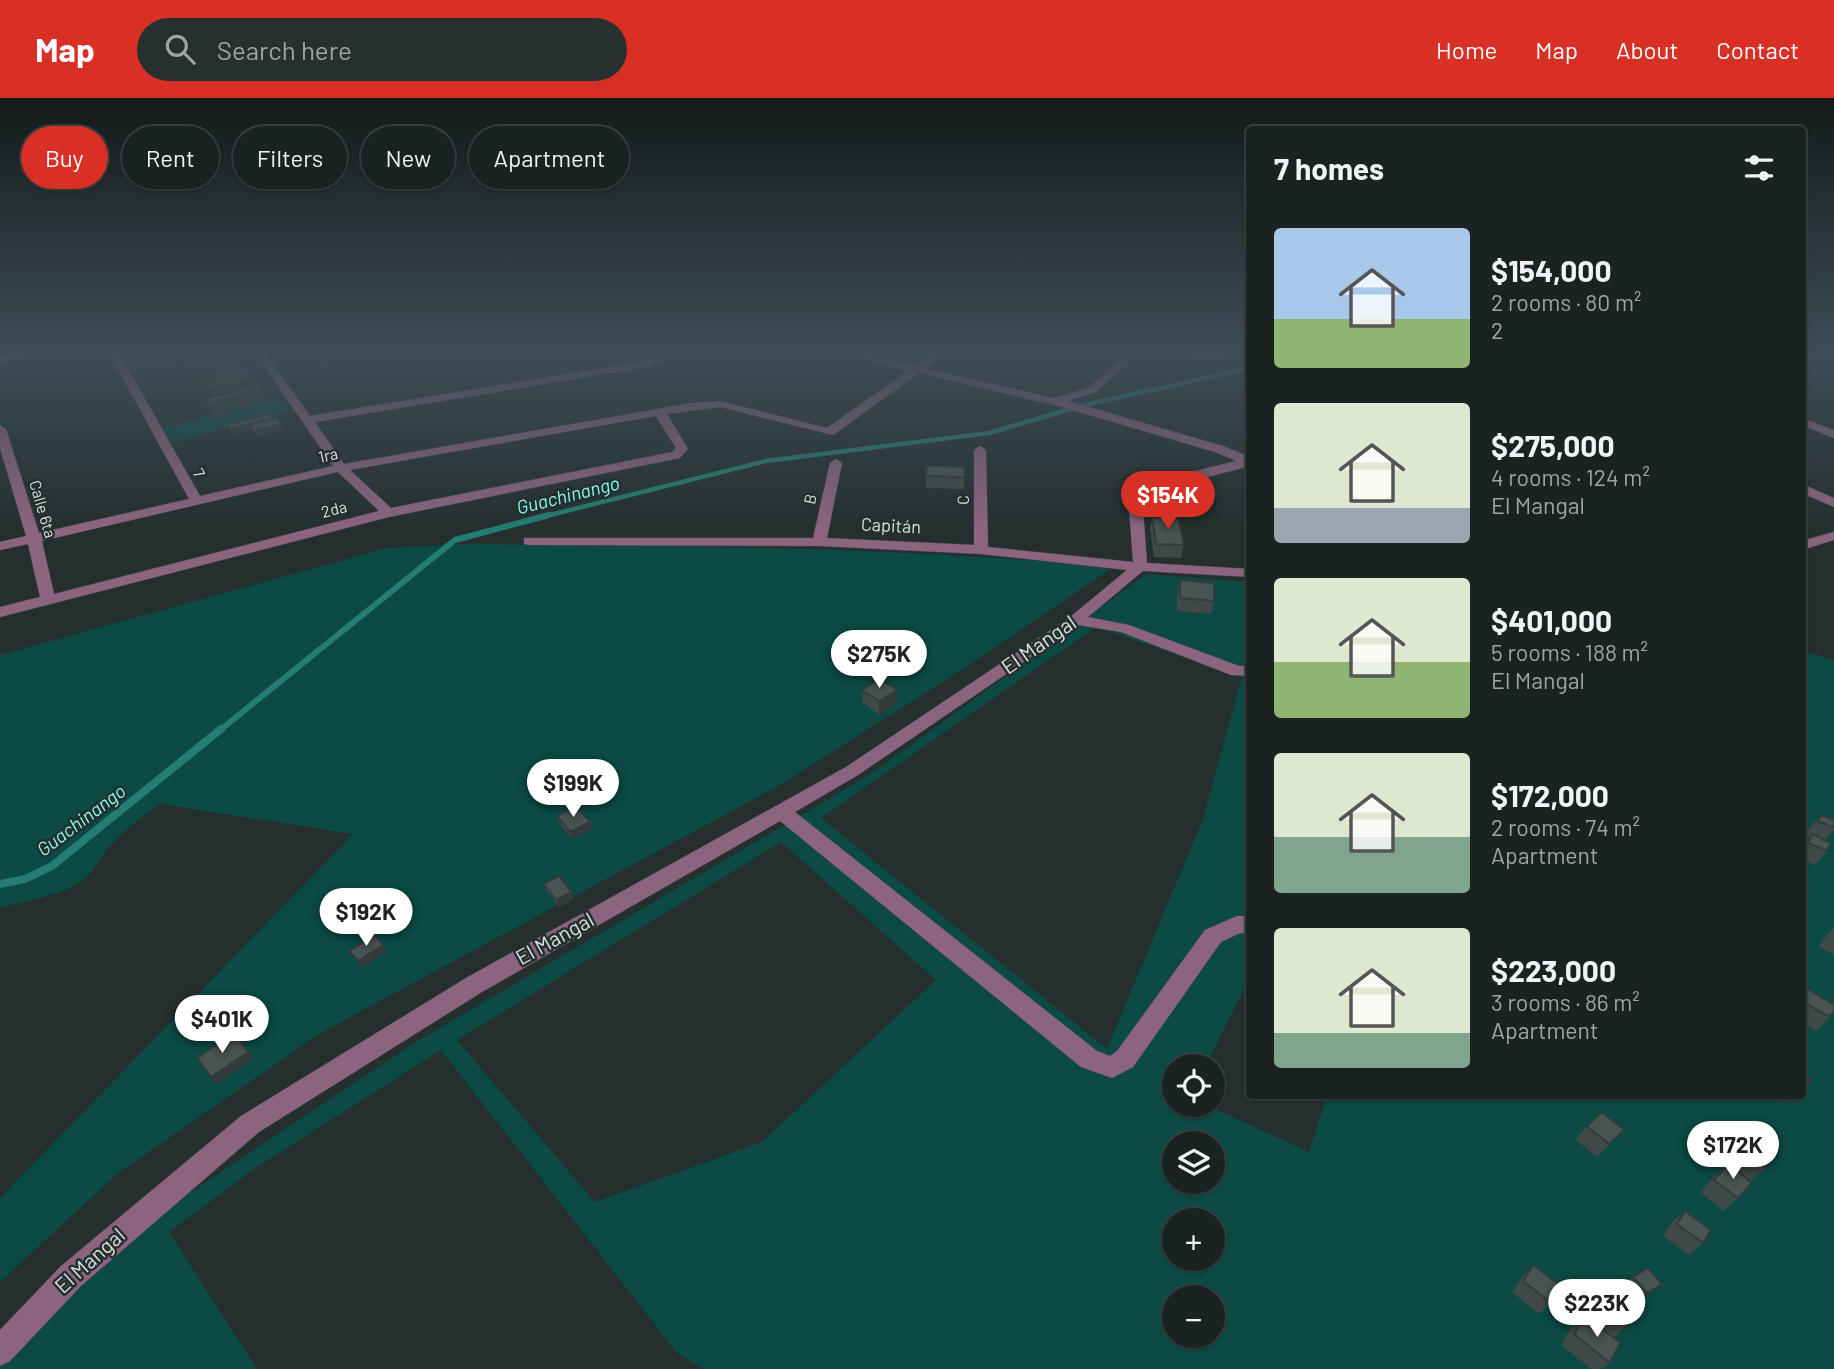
<!DOCTYPE html>
<html lang="en">
<head>
<meta charset="utf-8">
<style>
  :root { --surface:#1b2322; --page:#282f2f; --text:#f1f3f6; --muted:#a0a4a5; --line:#394040; --accent:#d93025 }
  body { margin:0; font-family:Barlow,sans-serif; background:var(--page); color:var(--text); height:100vh; display:flex; flex-direction:column; font-size:26px; white-space:nowrap }
  * { box-sizing:border-box; margin:0 }
  p { font-size:23px; color:var(--muted) }
  .icon { flex:none; width:38px; height:38px; fill:none; stroke:currentColor; stroke-width:2; stroke-linecap:round; stroke-linejoin:round }
  .map { position:relative; flex:1; overflow:hidden }
  .panel { position:absolute; left:1246px; top:28px; width:560px; height:973px; display:flex; flex-direction:column; background:var(--surface); border-radius:7px; box-shadow:0 2px 5px #0004,0 0 0 2px var(--line) }
  .panel>* { flex:none }
  .banner { position:absolute; left:21px; top:28px; width:665px; height:63px; display:flex; gap:14px }
  .tools { position:absolute; left:1162px; top:956px; display:grid; gap:14px }
  .tools a { display:grid; place-items:center; width:63px; height:63px; border-radius:50%; background:var(--surface); box-shadow:0 2px 5px #0004,0 0 0 2px var(--line); font-size:35px }
  .price { position:absolute; translate:-50% -60px; padding:0 16px; border-radius:24px; background:#fff; color:#222; font-size:23px; line-height:46px; filter:drop-shadow(0 2px 4px #0008) }
  .price::after { content:''; position:absolute; left:50%; top:42px; width:21px; height:16px; margin-left:-10px; background:inherit; clip-path:polygon(0 0,100% 0,50% 100%) }
  .price.current { background:var(--accent); color:#fff }
  ul { padding:0; list-style:none }
  li { display:flex; align-items:center; gap:21px; height:175px; padding:0 28px }
  li span { display:grid; place-items:center; flex:none; width:196px; height:140px; border-radius:7px; color:#555 }
  li>.icon { margin-inline-start:auto }
  span .icon { width:84px; height:84px; fill:#fffc; stroke-width:1 }
  li b { font-size:30px }
  h2 { display:flex; justify-content:space-between; align-items:center; height:84px; padding:0 28px; font-size:30px }
  .chip { padding:0 24px; border-radius:32px; background:var(--surface); box-shadow:0 2px 5px #0004,0 0 0 2px var(--line); font-size:24px; line-height:63px }
  .chip.current { background:var(--accent); color:#fff }
  header { display:flex; align-items:center; gap:42px; box-sizing:border-box; height:98px; padding:0 35px; background:var(--accent); color:#fff }
  header strong { font-size:33px }
  nav { display:flex; gap:38px; margin-inline-start:auto; font-size:24px }
  .search { width:490px; height:63px; background:var(--page); display:flex; align-items:center; gap:18px; box-sizing:border-box; padding:0 24px; border-radius:38px; color:var(--muted); font-size:26px }
  .map>svg:first-child { display:block }
  .green { fill:#0b4a45; fill-rule:evenodd }
  .lines { fill:none; stroke-linecap:round; stroke-linejoin:round }
  .stream-far2 { stroke:#247c73; stroke-width:4.5 }
  .stream-far1 { stroke:#247c73; stroke-width:6 }
  .stream { stroke:#247c73; stroke-width:8 }
  .minor-casing { stroke:#414b4a; stroke-width:1 }
  .major-casing { stroke:#414b4a; stroke-width:1 }
  .minor { fill:#8c6480; fill-rule:evenodd }
  .major { fill:#eb9ad4; fill-rule:evenodd }
  .wall { fill:#3f4947 }
  .shaded-wall { fill:#333c3a }
  .building { fill:#495553; stroke:#333c3a; stroke-width:2 }
  .labels { text-anchor:middle; stroke-width:5; stroke-linejoin:round; paint-order:stroke }
  .far-street-label { font-size:16px; fill:#dae1e0; stroke:#242f2e }
  .street-label { font-size:18px; fill:#dae1e0; stroke:#242f2e }
  .water-label { font-size:19px; font-style:italic; fill:#83fdef; stroke:#242f2e }
  .near-street-label { font-size:21px; fill:#dae1e0; stroke:#242f2e }
</style>
</head>
<body>
<header>
<strong>Map</strong>
<div class="search"><svg class="icon" aria-label="search" viewBox="0 0 24 24"><circle cx="10" cy="10" r="6"/><path d="M15 15l6 6"/></svg>Search here</div>
<nav><a>Home</a><a>Map</a><a>About</a><a>Contact</a></nav>
</header>
<div class="map">
<svg width="1834" height="1271" viewBox="0 0 1834 1271">
  <rect width="100%" height="100%" fill="#242f2e"/>
  <path class="green" d="M278 300 288 314 172 345 161 330Z
    M466 446C678 448 890 449 1101 468L1109 472 968 568 780 687 319 936 117 1076 0 1184V1100L353 736 160 706C139 721 118 736 103 757 96 767 93 774 83 782 59 799 27 802 0 810V557L387 450Z
    M1147 476 1249 484V881L1206 968H1174V1006H1205L1309 1054 1327 998H1802L1803 553 1834 562V1271H703L676 1254 441 952 251 1073 169 1134 257 1271H0V1265L161 1114 416 944 871 676ZM1096 529 1242 579 1203 721 1107 951 821 720ZM781 744 936 882 762 1044 595 1104 457 942ZM1174 1045H1213V1083H1174ZM1174 1122H1213V1160H1174ZM1174 1199H1213V1237H1174Z"/>
  <g class="lines">
    <path class="stream-far2" d="M542 419 766 363 989 335 1084 307 1250 270"/>
    <path class="stream-far1" d="M219 633 455 442 549 417"/>
    <path class="stream" d="M0 786 25 781 52 768 221 631"/>
    <g class="minor-casing">
      <path id="minor" d="M108 253H118L200 398 333 368 254 253H264L310 318 646 263 675 253H690L648 269 315 324 344 366 692 305 720 303 827 330 908 273 831 253H849L915 268 936 253H948L925 270 1054 300 1088 290 1131 253H1142L1096 294 1068 303 1223 348 1250 359V368L1142 396 1147 465 1250 471V479L1143 473 1088 519 1129 527 1239 568H1250V578L1231 577 1121 534 1078 527 858 677 795 714 1097 953 1110 958 1117 953 1205 832 1237 818H1250V835H1240L1221 844 1133 969 1112 980 1081 969 780 723 482 894 259 1034 81 1188 10 1263 0 1268V1232L61 1168 241 1018 466 880 846 669 1070 519 1127 472 981 456 819 448 529 447 524 446V440H813L830 365 836 361 842 365 827 440 974 447V352L980 348 986 352 988 449 1133 464 1128 396 1134 388 1236 363 1215 354 1062 309 919 275 833 337 720 309 667 316 688 351 680 360 389 419 0 519V509L40 499 28 446 0 452V444L26 438 0 350V327L6 331 39 435 189 401ZM656 318 676 350 672 354 391 410 350 372ZM338 374 379 413 54 496 42 443Z
        M1171 253 1221 256 1250 253V255C1228 265 1190 266 1171 253Z
        M1802 320 1834 332V340L1802 327Z
        M1802 386 1834 400V409L1802 395Z
        M1834 434V442L1802 452V443Z"/>
    </g>
    <g class="major-casing">
      <path id="major" d="M30 253H53L0 264V258Z"/>
    </g>
    <use href="#minor" class="minor"/>
    <use href="#major" class="major"/>
  </g>
  <path class="wall" d="M178 253 239 257 244 269 254 279 266 303 213 316 205 301 212 299 205 285 216 283V281L205 284 196 268 204 266 203 265 187 269Z
    M964 369V391L926 390V378Z
    M1152 419 1184 447 1181 460 1154 459 1150 431Z
    M1180 482 1214 503 1211 516 1177 513V495Z
    M862 592H897V606L879 617 863 605Z
    M1821 717 1834 722V732L1825 742 1827 753 1815 767 1802 761V747L1810 739 1806 737 1809 730Z
    M557 718 590 724 592 731 572 741 559 725Z
    M544 786 574 801 559 809 546 793Z
    M1834 829V857L1818 848Z
    M1802 889 1830 919 1816 933 1802 925Z
    M1775 998H1794L1785 1005Z
    M1587 1028 1624 1032 1597 1059 1575 1041Z
    M1758 1046 1766 1070 1751 1082 1736 1071 1743 1059Z
    M1728 1066 1738 1100 1723 1113 1700 1094 1714 1079Z
    M1685 1113 1703 1145 1689 1157 1663 1138 1671 1125Z
    M1533 1167 1551 1205 1539 1216 1512 1194 1522 1179Z
    M1648 1170V1197L1634 1206 1620 1191 1633 1179Z
    M1616 1199 1626 1229 1613 1240 1610 1265 1601 1271H1591L1561 1247 1572 1228 1585 1217 1595 1225 1602 1210Z"/>
  <path class="shaded-wall" d="M133 253H151L134 256Z
    M204 253H236L242 262 201 260 203 265 187 269 181 258Z
    M356 253H390L391 257 360 263Z
    M397 253H408H405L407 258 399 260Z
    M324 256 326 261 312 264 310 259Z
    M332 258 334 263V267L318 269 316 264Z
    M170 260 175 271 136 281 130 270Z
    M242 263 247 274H248L251 279 220 287 218 281 214 277 216 281 205 284 199 273Z
    M254 279 259 291 214 302 209 290Z
    M261 291 266 303 213 316 208 305Z
    M273 320 275 325 250 327 252 332 233 337 230 331Z
    M281 326 283 332 257 339 254 333Z
    M897 592V606L879 617V603Z
    M590 724 592 731 572 741 570 734Z
    M572 794 574 801 559 809 556 802Z
    M383 847 387 853 362 870 358 863Z
    M234 935 254 961 217 986 211 979Z
    M1662 1186 1648 1197 1634 1206 1647 1195Z"/>
  <path class="building" d="M178 253H204L181 258Z
    M233 253H236L239 257 204 265 201 260Z
    M307 253H323L324 256 310 259Z
    M166 256 170 260 130 270 126 265Z
    M238 258 242 263 199 273 196 268Z
    M332 258 331 262 316 264V260Z
    M244 269 248 274 218 281 214 277Z
    M250 275 254 279 209 290 205 285Z
    M257 288 261 291 208 305 205 301Z
    M269 316 273 320 230 331 227 327Z
    M277 320 281 326 254 333 250 327Z
    M927 368 964 369V379L926 378Z
    M1152 419 1178 420 1184 447 1156 446Z
    M1180 482 1214 485V503L1180 500Z
    M880 581 897 592 879 603 862 592Z
    M576 708 590 724 570 734 557 718Z
    M1821 717 1834 722V730L1818 723Z
    M1812 736 1831 745 1827 753 1808 745Z
    M559 778 572 794 556 802 544 786Z
    M1802 788 1809 791 1803 801H1802Z
    M375 837 383 847 358 863 349 853Z
    M1803 888 1834 907V913L1830 919 1802 903Z
    M234 935 248 954 211 979 197 960Z
    M1802 976 1811 982 1802 990Z
    M1602 1014 1624 1032 1609 1046 1587 1028Z
    M1758 1046 1774 1057 1766 1070 1750 1058Z
    M1728 1066 1752 1085 1738 1100 1714 1082Z
    M1685 1113 1711 1132 1703 1145 1677 1126Z
    M1533 1167 1561 1188 1551 1205 1523 1183Z
    M1648 1170 1662 1186 1647 1195 1633 1179Z
    M1616 1199 1634 1212 1626 1229 1608 1215Z
    M1585 1217 1620 1245 1610 1265 1574 1236Z"/>
  <linearGradient id="sky" x2="0" y2="1"><stop stop-color="#141a19"/><stop offset="0.59" stop-color="#3f4d57"/><stop offset="1" stop-color="#3f4d57" stop-opacity="0"/></linearGradient>
  <rect width="1834" height="431" fill="url(#sky)"/>
  <g class="labels">
    <g class="far-street-label">
      <text transform="translate(328 357) rotate(-12)" y="6">1ra</text>
      <text transform="translate(199 375) rotate(61)" y="6">7</text>
      <text transform="translate(810 401) rotate(-78)" y="6">B</text>
      <text transform="translate(963 402) rotate(-91)" y="6">C</text>
      <text transform="translate(43 411) rotate(74)" y="6">Calle 6ta</text>
      <text transform="translate(334 411) rotate(-14)" y="6">2da</text>
    </g>
    <g class="street-label">
      <text transform="translate(891 428) rotate(3)" y="6">Capitán</text>
    </g>
    <g class="water-label">
      <text transform="translate(568 397) rotate(-14)" y="7">Guachinango</text>
      <text transform="translate(81 722) rotate(-37)" y="7">Guachinango</text>
    </g>
    <g class="near-street-label">
      <text transform="translate(1039 547) rotate(-35)" y="7">El Mangal</text>
      <text transform="translate(555 841) rotate(-29)" y="7">El Mangal</text>
      <text transform="translate(90 1163) rotate(-42)" y="7">El Mangal</text>
    </g>
  </g>
</svg>
<div class="tools">
<a><svg class="icon" aria-label="locate" viewBox="0 0 24 24"><circle cx="12" cy="12" r="6"/><path d="M12 2v4M12 18v4M2 12h4M18 12h4"/></svg></a>
<a><svg class="icon" aria-label="layers" viewBox="0 0 24 24"><path d="M12 4l9 5-9 5-9-5zM3 14l9 5 9-5"/></svg></a>
<a>+</a>
<a>−</a>
</div>
<b class="price current" style="left:1168px;top:433px">$154K</b>
<b class="price" style="left:879px;top:592px">$275K</b>
<b class="price" style="left:573px;top:721px">$199K</b>
<b class="price" style="left:366px;top:850px">$192K</b>
<b class="price" style="left:222px;top:957px">$401K</b>
<b class="price" style="left:1733px;top:1083px">$172K</b>
<b class="price" style="left:1597px;top:1241px">$223K</b>
<div class="banner">
<a class="chip current">Buy</a>
<a class="chip">Rent</a>
<a class="chip">Filters</a>
<a class="chip">New</a>
<a class="chip">Apartment</a>
</div>
<section class="panel">
<h2>7 homes<svg class="icon" aria-label="filters" viewBox="0 0 24 24"><path d="M4 7h16M4 17h16"/><circle cx="9" cy="7" r="2"/><circle cx="15" cy="17" r="2"/></svg></h2>
<ul>
<li><span style="background:linear-gradient(#a9c7e8 65%,#8fb573 0)"><svg class="icon" aria-label="home" viewBox="0 0 24 24"><path d="M3 11l9-7 9 7M6 9v11h12V9"/></svg></span><div><b>$154,000</b><p>2 rooms · 80 m²</p><p>2</p></div></li>
<li><span style="background:linear-gradient(#dfe7d0 75%,#9aa5b1 0)"><svg class="icon" aria-label="home" viewBox="0 0 24 24"><path d="M3 11l9-7 9 7M6 9v11h12V9"/></svg></span><div><b>$275,000</b><p>4 rooms · 124 m²</p><p>El Mangal</p></div></li>
<li><span style="background:linear-gradient(#dfe7d0 60%,#8fb573 0)"><svg class="icon" aria-label="home" viewBox="0 0 24 24"><path d="M3 11l9-7 9 7M6 9v11h12V9"/></svg></span><div><b>$401,000</b><p>5 rooms · 188 m²</p><p>El Mangal</p></div></li>
<li><span style="background:linear-gradient(#dfe7d0 60%,#7fa58c 0)"><svg class="icon" aria-label="home" viewBox="0 0 24 24"><path d="M3 11l9-7 9 7M6 9v11h12V9"/></svg></span><div><b>$172,000</b><p>2 rooms · 74 m²</p><p>Apartment</p></div></li>
<li><span style="background:linear-gradient(#dfe7d0 75%,#7fa58c 0)"><svg class="icon" aria-label="home" viewBox="0 0 24 24"><path d="M3 11l9-7 9 7M6 9v11h12V9"/></svg></span><div><b>$223,000</b><p>3 rooms · 86 m²</p><p>Apartment</p></div></li>
</ul>
</section>
</div>
</body>
</html>
